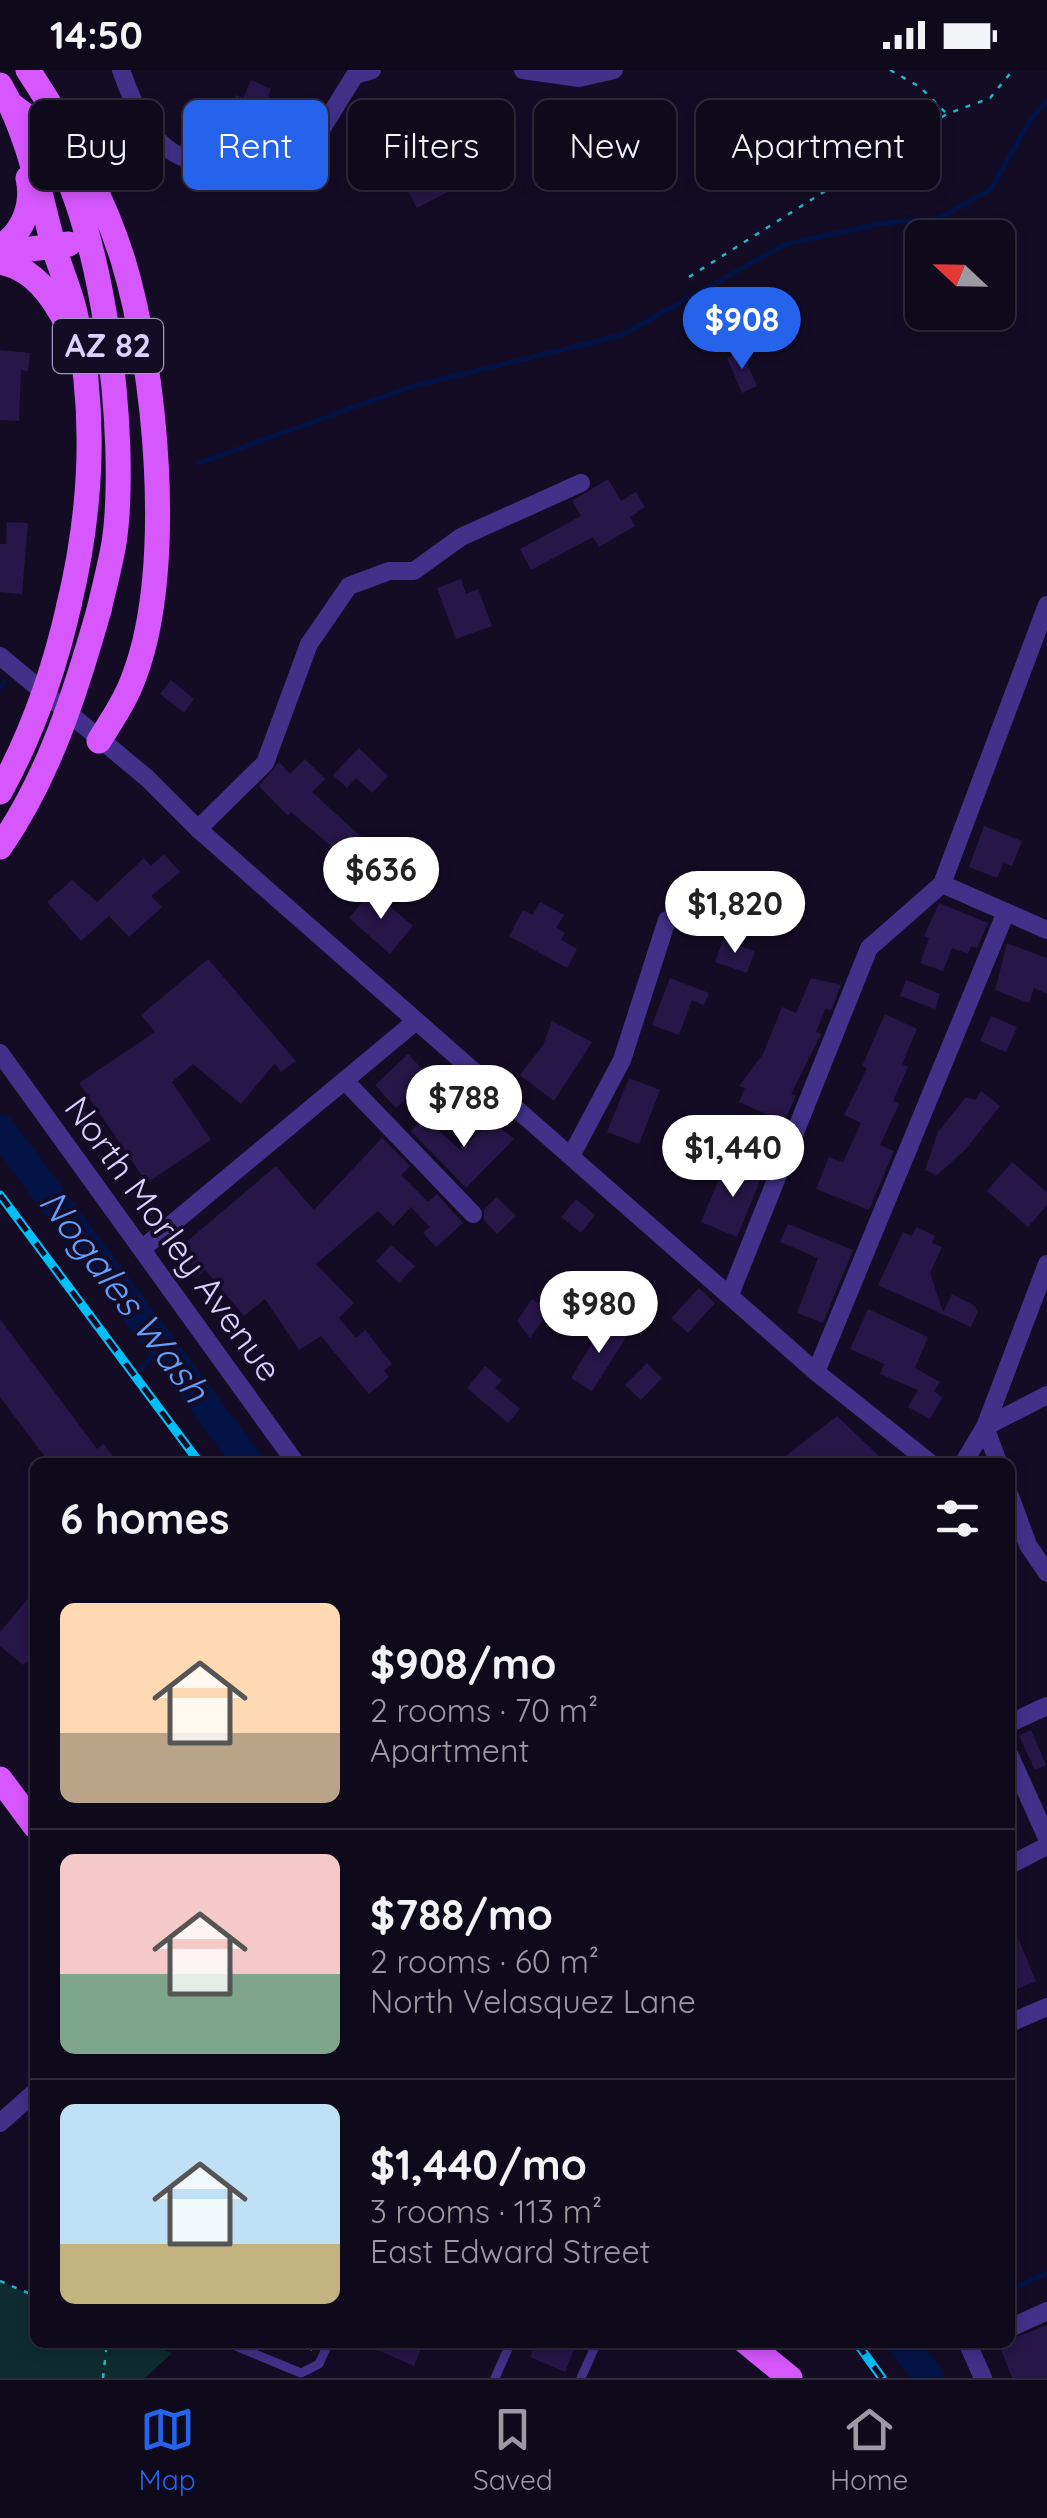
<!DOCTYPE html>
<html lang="en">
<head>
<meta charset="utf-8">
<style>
  :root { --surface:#0f091c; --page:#181225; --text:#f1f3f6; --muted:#9b9aa3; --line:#2f2a3b; --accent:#2563eb }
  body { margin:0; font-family:Quicksand,sans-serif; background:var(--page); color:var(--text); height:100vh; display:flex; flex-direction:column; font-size:38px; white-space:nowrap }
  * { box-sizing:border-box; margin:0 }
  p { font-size:32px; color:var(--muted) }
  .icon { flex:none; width:55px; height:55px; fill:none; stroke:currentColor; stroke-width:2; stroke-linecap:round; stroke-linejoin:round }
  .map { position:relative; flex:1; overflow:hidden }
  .side { position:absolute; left:30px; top:1388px; width:985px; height:890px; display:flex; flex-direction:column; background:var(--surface); border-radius:15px; box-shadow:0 5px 15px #0003,0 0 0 2px var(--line) }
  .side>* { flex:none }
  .banner { position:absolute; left:30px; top:30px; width:988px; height:90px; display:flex; gap:20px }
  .needle { width:65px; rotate:292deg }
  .tools { position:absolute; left:905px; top:150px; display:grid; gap:20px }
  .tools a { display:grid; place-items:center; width:110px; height:110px; border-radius:15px; background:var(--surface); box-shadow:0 5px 15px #0003,0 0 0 2px var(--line); font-size:50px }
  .price { position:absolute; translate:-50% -85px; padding:0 22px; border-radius:35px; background:#fff; color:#222; font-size:32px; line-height:65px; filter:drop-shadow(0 2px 5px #0008) }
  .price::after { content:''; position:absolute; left:50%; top:60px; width:30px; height:22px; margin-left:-15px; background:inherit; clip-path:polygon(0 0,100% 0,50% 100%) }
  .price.on { background:var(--accent); color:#fff }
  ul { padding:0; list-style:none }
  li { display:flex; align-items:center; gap:30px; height:250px; padding:0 30px }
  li+li { border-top:2px solid var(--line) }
  li span { display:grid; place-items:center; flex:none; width:280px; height:200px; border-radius:15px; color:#555 }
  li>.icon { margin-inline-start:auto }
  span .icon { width:120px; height:120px; fill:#fffc; stroke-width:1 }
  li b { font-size:42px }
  h2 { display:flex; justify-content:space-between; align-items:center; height:120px; padding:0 30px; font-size:42px }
  .pill { padding:0 35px; border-radius:15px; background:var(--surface); box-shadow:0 5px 15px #0003,0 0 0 2px var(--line); font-size:35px; line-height:90px }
  .pill.on { background:var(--accent); color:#fff }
  .status { display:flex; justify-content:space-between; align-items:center; height:70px; padding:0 50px; background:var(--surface); direction:ltr }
  .status svg { height:28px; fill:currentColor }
  .menu { display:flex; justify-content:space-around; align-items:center; height:140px; border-top:2px solid var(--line); background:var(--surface); font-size:28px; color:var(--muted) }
  .menu a { display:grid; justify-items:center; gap:5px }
  .menu .on { color:var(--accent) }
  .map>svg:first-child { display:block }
  .green { fill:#0e2c30 }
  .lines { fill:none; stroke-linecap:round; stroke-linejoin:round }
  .stream { stroke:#041346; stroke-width:5 }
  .river { stroke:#041346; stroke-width:30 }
  .building { fill:#271648 }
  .path { stroke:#21b6c2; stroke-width:2.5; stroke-dasharray:5 8; stroke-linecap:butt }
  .service { stroke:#413189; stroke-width:9 }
  .minor { stroke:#413189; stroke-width:18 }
  .primary { stroke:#d757ff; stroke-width:25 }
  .rail-casing { stroke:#00c0fb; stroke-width:9 }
  .rail { stroke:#140c25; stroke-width:5; stroke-dasharray:15; stroke-linecap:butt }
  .primary-bridge { stroke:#d757ff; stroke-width:25 }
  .labels { text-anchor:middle; stroke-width:8; stroke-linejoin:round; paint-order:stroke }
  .shield { fill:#140c25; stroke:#a095be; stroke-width:2.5 }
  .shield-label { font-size:32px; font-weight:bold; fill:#dcd0ff }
  .street-label { font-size:35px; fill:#dcd0ff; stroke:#140c25 }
  .water-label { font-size:38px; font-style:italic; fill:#5e9fff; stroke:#140c25 }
</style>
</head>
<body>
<div class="status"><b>14:50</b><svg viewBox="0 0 49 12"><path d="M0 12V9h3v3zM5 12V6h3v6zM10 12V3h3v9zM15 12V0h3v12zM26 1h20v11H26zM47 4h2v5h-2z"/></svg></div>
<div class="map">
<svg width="1047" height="2308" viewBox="0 0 1047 2308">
  <rect width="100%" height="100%" fill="#140c25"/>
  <path class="green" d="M0 2211 35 2226V2272L146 2273 172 2283 145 2308H0Z"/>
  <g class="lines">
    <path class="stream" d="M199 393 410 317 622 265 786 174 884 153 940 148 991 119 1029 52 1047 31
      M0 618 5 612
      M141 1299 160 1275
      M1010 2220 1047 2203"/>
    <path class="river" d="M0 1059 248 1392
      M902 2272 929 2308"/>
  </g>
  <path class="building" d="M251 10 271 19 268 27 288 36 273 71 226 50 236 25 243 28Z
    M580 41 585 72 558 76 553 46Z
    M487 80 496 97 417 138 408 121Z
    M0 280 30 283 28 301 21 300 19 351 0 350Z
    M742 282 757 316 742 323 727 288Z
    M608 409 621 431 636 422 645 437 630 447 635 456 599 477 593 467 531 500 520 479 581 446 572 431Z
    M7 452 28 453 22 524 0 522V474H6Z
    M461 509 466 524 478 519 492 556 456 569 437 518Z
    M171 610 194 629 184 643 160 624Z
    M359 678 388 706 372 723 356 708 347 718 333 705Z
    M305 689 325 709 312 722 376 780 359 800 291 742 288 746 259 716 279 692 290 704Z
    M984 756 1022 771 1012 796 1003 793 997 808 969 797Z
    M164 784 180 802 151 826 162 837 129 867 109 846 81 871 47 832 72 810 97 832 144 788 151 796Z
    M372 821 413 856 390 884 349 848Z
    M540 832 564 845 556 858 565 863 561 870 577 879 567 898 509 866 523 840 533 845Z
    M939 833 988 853 977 878 971 876 968 884 952 878 943 901 920 893 929 868 924 866Z
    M723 870 755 881 747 903 715 892Z
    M1007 873 1047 888V924L1034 918 1029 933 995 920Z
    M208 889 296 991 281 1002 275 993 241 1034 193 994 172 1012 211 1070 147 1113 79 1013 155 962 141 945Z
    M670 908 709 923 704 935 692 930 679 965 652 955Z
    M811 908 841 915 831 940 825 939 816 962 821 964 791 1024 796 1026 784 1052 739 1032 745 1018 739 1016 763 984 782 937 796 943Z
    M906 910 940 924 935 939 900 926Z
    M885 944 917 959 902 994 908 997 893 1031 899 1034 880 1075 894 1081 869 1140 816 1119 829 1087 843 1092 861 1053 844 1045 867 998 862 996Z
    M991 946 1017 957 1006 982 980 971Z
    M552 951 592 972 554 1031 520 1005 543 975Z
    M408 984 424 1001 420 1005 426 1011 396 1038 375 1015Z
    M629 1008 660 1020 639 1074 607 1062Z
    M981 1021 1000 1036 965 1080 937 1105 925 1100 938 1062 966 1027 975 1030Z
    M424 1047 460 1080 492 1051 514 1069 466 1118 411 1061Z
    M382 1068 410 1096 401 1105 428 1132 437 1124 463 1153 436 1177 423 1163 430 1157 411 1137 393 1156 378 1141 316 1194 354 1233 339 1248 356 1268 365 1260 392 1294 384 1301 389 1307 369 1324 321 1266 299 1280 265 1229 244 1246 205 1200 200 1205 178 1179 276 1096 314 1140Z
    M738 1091 764 1101 737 1167 701 1152 719 1109 729 1113Z
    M1012 1092 1047 1122V1135L1028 1157 987 1121Z
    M497 1127 516 1146 497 1164 484 1150V1139Z
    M576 1129 595 1145 581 1163 561 1147Z
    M788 1154 853 1180 823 1253 797 1243 818 1188 780 1172Z
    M916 1157 935 1166 932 1173 942 1177 930 1203 943 1242 952 1224 975 1236 978 1242 971 1257 878 1215 903 1162 912 1166Z
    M391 1175 415 1196 399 1213 376 1191Z
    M699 1218 715 1233 688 1263 671 1248Z
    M532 1229 549 1242 530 1268 517 1251Z
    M868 1239 928 1267 915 1298 940 1312 934 1321 942 1328 930 1349 908 1337 918 1320 880 1304 884 1294 850 1279Z
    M0 1249 97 1379 104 1374 117 1392H49L0 1327Z
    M605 1252 627 1266 592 1321 571 1308Z
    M647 1293 662 1308 641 1330 625 1315Z
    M485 1296 502 1310 495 1318 520 1339 508 1353 467 1318Z
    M837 1346 879 1386 868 1392H778Z
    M35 1520V1597L27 1591 23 1595 0 1576V1562Z
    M1031 1660 1046 1695 1035 1700 1019 1666Z
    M1010 1849 1036 1911 1010 1922Z
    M1047 2255V2308H1012L999 2274Z
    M360 2272H424L414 2296Z
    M536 2272H577L565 2302 530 2287Z"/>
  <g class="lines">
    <path class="path" d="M890 0 920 17 946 43
      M689 207 947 44 990 28 1013 0
      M0 2211 35 2226
      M296 2272 313 2280
      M103 2308 107 2272"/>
    <path class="service" d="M35 2180V2192
      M226 2272 301 2303 319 2294 329 2272
      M495 2308 511 2272
      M581 2308 597 2272"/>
    <path class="minor" d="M121 0C154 94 181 94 274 105L311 76 355 5 372 0
      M523 0 579 8 614 0
      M0 586 147 708 198 759 816 1302 929 1392
      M198 759 265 693 309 574 349 516 389 501H414L461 467 581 413
      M942 814 1047 860
      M0 983 295 1392
      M345 1011 473 1144
      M571 1086 622 990 667 850
      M143 1178 416 951
      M731 1222 869 878 942 814 1047 535
      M816 1302 1006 842
      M985 1357 1047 1325
      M985 1357 998 1392
      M964 1392 985 1357 1047 1194
      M1010 1426 1028 1475 1047 1503
      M1010 1653 1047 1636
      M1010 1686 1047 1768
      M1010 1795 1047 1776
      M1010 1953 1047 1937
      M0 2053 35 2022
      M1010 2258 1047 2241
      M967 2272 983 2308"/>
    <path class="primary" d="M28 0C66 58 102 123 123 190 156 299 175 497 135 604 127 628 112 650 99 671
      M0 15C28 63 39 121 53 174 60 199 71 222 76 247 97 344 92 439 69 535
      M12 35C21 43 34 50 41 59 104 141 129 372 114 473 110 496 104 518 99 540
      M0 177C23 163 34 135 28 108
      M0 183 69 174
      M0 192C34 199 52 225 67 254
      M0 1709 35 1756
      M746 2272 790 2308"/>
    <g class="rail-casing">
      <path id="rail" d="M0 1125 199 1392
        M856 2272 882 2308"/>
    </g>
    <use href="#rail" class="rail"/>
    <path class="primary-bridge" d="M0 722C33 662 54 602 69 535
      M0 777C49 707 76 621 99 540"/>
  </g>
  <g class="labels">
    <rect class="shield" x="53" y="249" width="110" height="54" rx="8"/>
    <g class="shield-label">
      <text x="108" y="287">AZ 82</text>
    </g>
    <g class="street-label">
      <text transform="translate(173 1169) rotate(54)" y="12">North Morley Avenue</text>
    </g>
    <g class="water-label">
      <text transform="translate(124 1226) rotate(53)" y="13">Nogales Wash</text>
    </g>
  </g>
</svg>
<div class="tools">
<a><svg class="needle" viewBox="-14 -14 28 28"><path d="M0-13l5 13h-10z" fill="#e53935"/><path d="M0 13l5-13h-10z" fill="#9b9aa3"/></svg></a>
</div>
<b class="price on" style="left:742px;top:302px">$908</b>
<b class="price" style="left:381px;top:852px">$636</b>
<b class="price" style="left:735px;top:886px">$1,820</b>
<b class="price" style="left:464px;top:1080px">$788</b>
<b class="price" style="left:733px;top:1130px">$1,440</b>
<b class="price" style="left:599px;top:1286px">$980</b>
<div class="banner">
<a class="pill">Buy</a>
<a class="pill on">Rent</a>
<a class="pill">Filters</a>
<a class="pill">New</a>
<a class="pill">Apartment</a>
</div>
<section class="side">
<h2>6 homes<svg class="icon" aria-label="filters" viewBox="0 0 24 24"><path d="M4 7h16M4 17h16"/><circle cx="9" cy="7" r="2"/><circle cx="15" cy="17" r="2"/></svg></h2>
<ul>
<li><span style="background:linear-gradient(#ffd9b3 65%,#b9a48a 0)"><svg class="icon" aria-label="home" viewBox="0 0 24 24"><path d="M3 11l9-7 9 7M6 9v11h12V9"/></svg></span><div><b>$908/mo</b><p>2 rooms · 70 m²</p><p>Apartment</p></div></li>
<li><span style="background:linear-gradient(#f6c9c9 60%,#7fa58c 0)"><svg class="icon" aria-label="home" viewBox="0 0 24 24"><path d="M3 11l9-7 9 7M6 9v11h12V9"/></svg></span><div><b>$788/mo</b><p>2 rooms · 60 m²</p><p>North Velasquez Lane</p></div></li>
<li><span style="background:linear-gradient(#bfe0f5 70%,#c2b280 0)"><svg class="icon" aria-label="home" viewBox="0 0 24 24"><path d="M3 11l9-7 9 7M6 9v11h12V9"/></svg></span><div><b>$1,440/mo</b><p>3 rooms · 113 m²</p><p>East Edward Street</p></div></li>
</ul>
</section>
</div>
<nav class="menu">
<a class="on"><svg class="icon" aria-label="map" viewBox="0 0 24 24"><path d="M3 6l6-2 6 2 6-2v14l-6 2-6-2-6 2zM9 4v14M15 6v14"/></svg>Map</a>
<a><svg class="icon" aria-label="saved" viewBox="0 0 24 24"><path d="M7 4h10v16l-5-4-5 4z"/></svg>Saved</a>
<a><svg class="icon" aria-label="home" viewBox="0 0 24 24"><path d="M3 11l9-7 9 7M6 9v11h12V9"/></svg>Home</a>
</nav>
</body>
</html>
